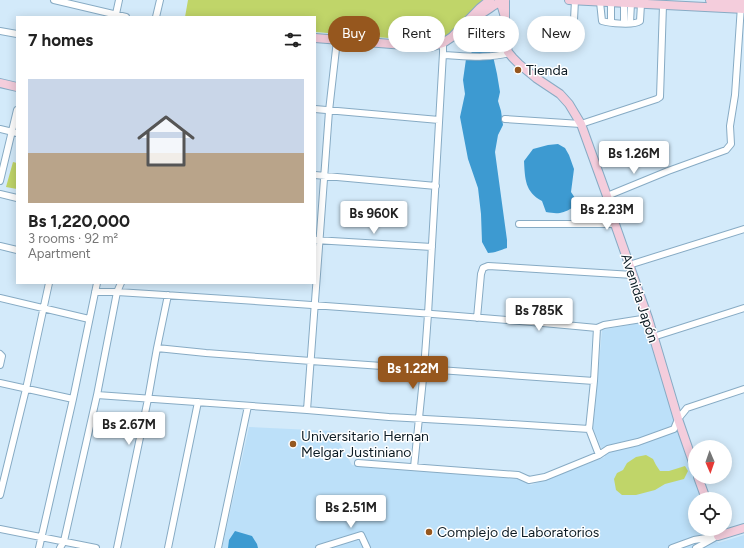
<!DOCTYPE html>
<html lang="en">
<head>
<meta charset="utf-8">
<style>
  :root { --surface:#fff; --page:#f6f6f6; --text:#222; --muted:#767676; --line:#e0e0e0; --accent:#96571e }
  body { margin:0; font-family:Figtree,sans-serif; background:var(--page); color:var(--text); height:100vh; display:flex; flex-direction:column; font-size:15px; white-space:nowrap }
  * { box-sizing:border-box; margin:0 }
  p { font-size:13px; color:var(--muted) }
  .icon { flex:none; width:22px; height:22px; fill:none; stroke:currentColor; stroke-width:2; stroke-linecap:round; stroke-linejoin:round }
  .map { position:relative; flex:1; overflow:hidden }
  .panel { position:absolute; left:16px; top:16px; width:300px; height:268px; display:flex; flex-direction:column; background:var(--surface); border-radius:0px; box-shadow:0 2px 10px #0003 }
  .panel>* { flex:none }
  .hud { position:absolute; left:328px; top:16px; width:356px; height:36px; display:flex; gap:8px }
  .needle { width:26px; rotate:178deg }
  .fabs { position:absolute; left:688px; top:440px; display:grid; gap:8px }
  .fabs a { display:grid; place-items:center; width:44px; height:44px; border-radius:50%; background:var(--surface); box-shadow:0 2px 10px #0003; font-size:20px }
  .price { position:absolute; translate:-50% -34px; padding:0 9px; border-radius:4px; background:#fff; color:#222; font-size:13px; line-height:26px; filter:drop-shadow(0 1px 2px #0008) }
  .price::after { content:''; position:absolute; left:50%; top:24px; width:12px; height:9px; margin-left:-6px; background:inherit; clip-path:polygon(0 0,100% 0,50% 100%) }
  .price.on { background:var(--accent); color:#fff }
  ul { padding:0; list-style:none }
  li { display:grid; align-content:center; gap:8px; height:212px; padding:0 12px }
  li+li { border-top:1px solid var(--line) }
  li span { display:grid; place-items:center; height:124px; border-radius:0px; color:#555 }
  li>.icon { margin-inline-start:auto }
  span .icon { width:72px; height:72px; fill:#fffc; stroke-width:1 }
  li b { font-size:17px }
  h2 { display:flex; justify-content:space-between; align-items:center; height:48px; padding:0 12px; font-size:17px }
  .chip { padding:0 14px; border-radius:18px; background:var(--surface); box-shadow:0 2px 10px #0003; font-size:14px; line-height:36px }
  .chip.on { background:var(--accent); color:#fff }
  .map>svg:first-child { display:block }
  .built { fill:#bce0f9 }
  .green { fill:#c0d569 }
  .water { fill:#3d9ad1 }
  .lines { fill:none; stroke-linecap:round; stroke-linejoin:round }
  .street-casing { stroke:#87abc4; stroke-width:8 }
  .secondary-casing { stroke:#87abc4; stroke-width:10 }
  .street { stroke:#fff; stroke-width:6 }
  .secondary { stroke:#f4cddc; stroke-width:8 }
  .poi-dot { fill:#96571e; stroke:#fff; stroke-width:1.5 }
  .labels { text-anchor:middle; stroke-width:3; stroke-linejoin:round; paint-order:stroke }
  .poi-label { font-size:14px; fill:#0c1b24; stroke:#fff; text-anchor:start }
  .street-label { font-size:14px; fill:#0c1b24; stroke:#fff }
</style>
</head>
<body>
<div class="map">
<svg width="744" height="548" viewBox="0 0 744 548">
  <rect width="100%" height="100%" fill="#d3eafa"/>
  <path class="built" d="M644 322 695 474V477L703 499H695V529H713L718 543 744 535V548H222L249 427 333 431 352 465 518 479 531 485 605 457 593 428 602 330Z"/>
  <path class="green" d="M188 0H485L454 31 444 38 435 40H413L315 32V17H185Z
    M13 162 17 163V189L6 187Z
    M646 455 653 459 656 465 660 471H669L685 466 688 471 684 479 665 484 655 490 636 495H622L616 490 614 479 617 473 623 470 627 463 636 457Z"/>
  <path class="water" d="M477 46 486 47 493 56 497 74 500 92 498 101 501 111 503 125 498 135 495 152 507 240V248C500 250 495 253 488 253L482 242 481 214 478 188 468 159 460 117 465 94 463 80 466 59Z
    M558 144 565 148 569 155 574 169 571 192 575 198 572 208C562 214 557 214 546 212L542 201C525 192 525 179 524 161L533 149 548 145Z
    M235 531 252 536 257 544 258 548H228L229 540Z"/>
  <g class="lines">
    <g class="street-casing">
      <path id="street" d="M54 0 126 17
        M600 2 602 21C609 23 633 26 640 21L641 4
        M611 2V22
        M116 14 119 0
        M156 17 160 0
        M574 20 575 0
        M624 23V3
        M630 23 631 3
        M0 31 17 34
        M443 55C466 56 488 59 509 53
        M315 109 439 120
        M505 119 581 124 657 99 660 97 663 5
        M0 129 17 133
        M315 175 436 186
        M0 181 17 110
        M0 194 17 198
        M607 196 668 171 726 150 731 144 730 126 735 95 741 6
        M519 224H615
        M315 240 432 247
        M0 246 17 250
        M629 265 744 229
        M95 292H117L121 283
        M0 298 89 319
        M477 318 481 274 483 268 488 266 633 275
        M653 337 744 308
        M157 348 206 353 311 361 594 381
        M0 354 2 356 0 365
        M0 383 73 399
        M97 395 307 410 389 417 479 422 589 429 599 455
        M307 410 329 111 337 40
        M589 429 594 381 597 328
        M358 463 518 475 529 480 545 477 599 455 608 449 638 442 674 429 678 419 687 408 744 389
        M414 467 424 369 428 314 443 53V43
        M0 495 26 389 49 283
        M0 529 96 548
        M39 548 73 399 97 283
        M60 548 64 541 97 395 117 292C277 302 438 313 597 328L604 325 648 318
        M117 548 148 399 157 348 168 295
        M168 548 198 402
        M218 548 248 406
        M319 548 361 535 367 548
        M672 548 694 540 718 536
        M696 548 714 538"/>
    </g>
    <g class="secondary-casing">
      <path id="secondary" d="M500 0 505 17V0
        M569 0 744 9
        M710 0 744 2
        M474 17C486 13 494 3 505 0
        M505 17V38L508 52 513 58 519 64 536 78 560 94 569 104 581 124 607 196 615 224 648 318 678 419 695 468
        M315 38 430 47 443 43 452 37 480 8 490 0
        M0 83 17 87
        M698 477 706 499
        M716 529 718 536 744 528"/>
    </g>
    <use href="#street" class="street"/>
    <use href="#secondary" class="secondary"/>
  </g>
  <g class="poi-dot">
    <circle cx="518" cy="70" r="4"/>
    <circle cx="293" cy="444" r="4"/>
    <circle cx="429" cy="532" r="4"/>
  </g>
  <g class="labels">
    <g class="poi-label">
      <text x="526" y="75">Tienda</text>
      <text x="301" y="441">Universitario Hernan<tspan x="301" dy="16">Melgar Justiniano</tspan></text>
      <text x="437" y="537">Complejo de Laboratorios</text>
    </g>
    <g class="street-label">
      <text transform="translate(640 298) rotate(72)" y="5">Avenida Japón</text>
    </g>
  </g>
</svg>
<div class="fabs">
<a><svg class="needle" viewBox="-14 -14 28 28"><path d="M0-13l5 13h-10z" fill="#e53935"/><path d="M0 13l5-13h-10z" fill="#767676"/></svg></a>
<a><svg class="icon" aria-label="locate" viewBox="0 0 24 24"><circle cx="12" cy="12" r="6"/><path d="M12 2v4M12 18v4M2 12h4M18 12h4"/></svg></a>
</div>
<b class="price" style="left:634px;top:175px">Bs 1.26M</b>
<b class="price" style="left:607px;top:231px">Bs 2.23M</b>
<b class="price" style="left:374px;top:235px">Bs 960K</b>
<b class="price" style="left:539px;top:332px">Bs 785K</b>
<b class="price on" style="left:413px;top:390px">Bs 1.22M</b>
<b class="price" style="left:129px;top:446px">Bs 2.67M</b>
<b class="price" style="left:351px;top:529px">Bs 2.51M</b>
<div class="hud">
<a class="chip on">Buy</a>
<a class="chip">Rent</a>
<a class="chip">Filters</a>
<a class="chip">New</a>
</div>
<section class="panel">
<h2>7 homes<svg class="icon" aria-label="filters" viewBox="0 0 24 24"><path d="M4 7h16M4 17h16"/><circle cx="9" cy="7" r="2"/><circle cx="15" cy="17" r="2"/></svg></h2>
<ul>
<li><span style="background:linear-gradient(#c9d6e8 60%,#b9a48a 0)"><svg class="icon" aria-label="home" viewBox="0 0 24 24"><path d="M3 11l9-7 9 7M6 9v11h12V9"/></svg></span><div><b>Bs 1,220,000</b><p>3 rooms · 92 m²</p><p>Apartment</p></div></li>
</ul>
</section>
</div>
</body>
</html>
